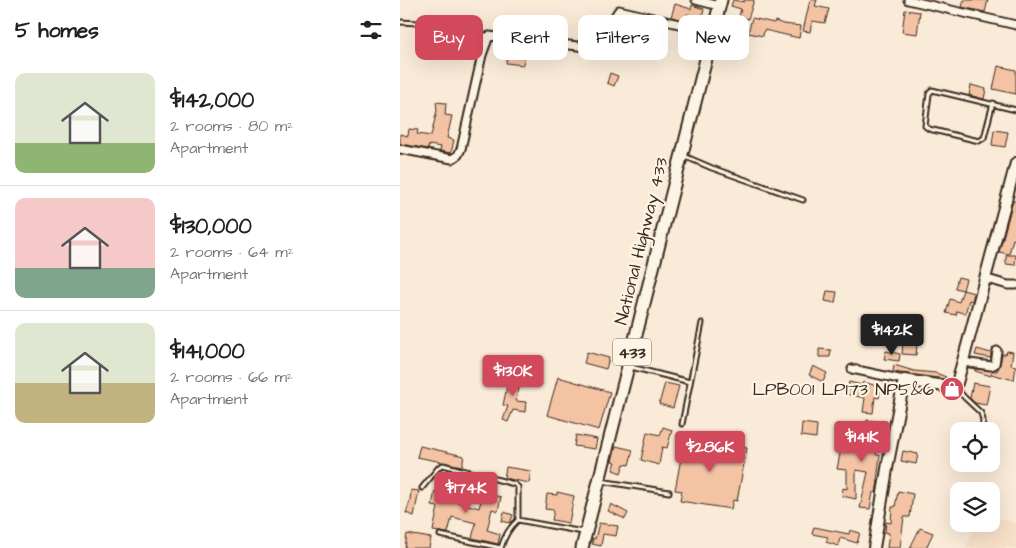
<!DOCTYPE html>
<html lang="en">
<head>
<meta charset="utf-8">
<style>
  :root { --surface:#fff; --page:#f2f2f2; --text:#202124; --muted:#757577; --line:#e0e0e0; --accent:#d1495b }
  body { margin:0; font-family:"Architects Daughter",sans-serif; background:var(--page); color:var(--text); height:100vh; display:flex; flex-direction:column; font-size:19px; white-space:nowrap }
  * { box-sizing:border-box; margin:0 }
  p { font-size:16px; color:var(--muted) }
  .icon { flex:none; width:28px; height:28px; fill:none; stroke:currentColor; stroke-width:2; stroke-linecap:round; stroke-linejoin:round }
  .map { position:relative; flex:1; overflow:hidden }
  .sheet { display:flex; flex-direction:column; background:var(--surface); width:400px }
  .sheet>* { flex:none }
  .banner { position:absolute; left:15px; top:15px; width:475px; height:45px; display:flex; gap:10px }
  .tools { position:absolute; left:550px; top:422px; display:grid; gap:10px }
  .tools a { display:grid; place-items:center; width:50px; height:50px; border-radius:10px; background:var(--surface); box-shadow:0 5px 20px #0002; font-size:25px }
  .price { position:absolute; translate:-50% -42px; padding:0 11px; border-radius:5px; background:var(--accent); color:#fff; font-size:16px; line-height:32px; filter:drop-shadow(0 1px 2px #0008) }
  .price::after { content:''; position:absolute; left:50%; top:30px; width:15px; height:11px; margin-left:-8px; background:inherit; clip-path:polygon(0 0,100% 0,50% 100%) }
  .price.on { background:#222; color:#fff }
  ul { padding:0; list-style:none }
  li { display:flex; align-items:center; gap:15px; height:125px; padding:0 15px }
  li+li { border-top:1px solid var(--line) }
  li span { display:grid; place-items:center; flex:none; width:140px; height:100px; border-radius:10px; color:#555 }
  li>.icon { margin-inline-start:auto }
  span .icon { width:60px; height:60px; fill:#fffc; stroke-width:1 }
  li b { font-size:21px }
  h2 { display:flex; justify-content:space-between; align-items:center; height:60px; padding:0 15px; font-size:21px }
  .chip { padding:0 18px; border-radius:10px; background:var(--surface); box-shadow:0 5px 20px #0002; font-size:18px; line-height:45px }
  .chip.on { background:var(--accent); color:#fff }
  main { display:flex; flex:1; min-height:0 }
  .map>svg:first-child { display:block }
  .built { fill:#f8dfc8 }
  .building { fill:#f4c3a4; stroke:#3b2a1e }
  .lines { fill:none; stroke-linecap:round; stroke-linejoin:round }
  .lane-casing { stroke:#3b2a1e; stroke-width:7 }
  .street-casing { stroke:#3b2a1e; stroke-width:11 }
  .secondary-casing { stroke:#3b2a1e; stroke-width:14 }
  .primary-casing { stroke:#3b2a1e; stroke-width:15 }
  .lane { stroke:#fcf5e5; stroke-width:3 }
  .street { stroke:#fcf5e5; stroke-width:7 }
  .secondary { stroke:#fcf5e5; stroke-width:10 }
  .primary { stroke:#fcf5e5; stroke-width:11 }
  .labels { text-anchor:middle; stroke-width:4.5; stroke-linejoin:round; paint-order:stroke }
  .shield { fill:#fcf5e5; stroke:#75675a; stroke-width:1 }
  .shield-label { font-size:16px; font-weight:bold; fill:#3b2a1e }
  .street-label { font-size:18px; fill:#3b2a1e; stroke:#fcf5e5 }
  .poi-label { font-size:18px; fill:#3b2a1e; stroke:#fcf5e5; text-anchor:end }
</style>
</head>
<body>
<main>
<section class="sheet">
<h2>5 homes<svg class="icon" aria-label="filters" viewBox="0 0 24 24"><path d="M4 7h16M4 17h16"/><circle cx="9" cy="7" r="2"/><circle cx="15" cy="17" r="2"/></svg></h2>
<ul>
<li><span style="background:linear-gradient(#dfe7d0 70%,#8fb573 0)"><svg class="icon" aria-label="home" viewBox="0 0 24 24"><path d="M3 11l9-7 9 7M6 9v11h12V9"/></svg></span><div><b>$142,000</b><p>2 rooms · 80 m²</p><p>Apartment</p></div></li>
<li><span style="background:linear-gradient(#f6c9c9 70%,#7fa58c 0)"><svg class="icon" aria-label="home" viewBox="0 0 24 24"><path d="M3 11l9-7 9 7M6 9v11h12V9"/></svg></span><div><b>$130,000</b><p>2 rooms · 64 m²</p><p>Apartment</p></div></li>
<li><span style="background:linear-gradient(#dfe7d0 60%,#c2b280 0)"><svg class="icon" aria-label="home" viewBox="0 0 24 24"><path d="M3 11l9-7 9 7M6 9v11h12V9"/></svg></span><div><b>$141,000</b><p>2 rooms · 66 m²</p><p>Apartment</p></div></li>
</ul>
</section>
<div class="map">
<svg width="616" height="548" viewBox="0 0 616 548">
  <rect width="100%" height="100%" fill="#faebd8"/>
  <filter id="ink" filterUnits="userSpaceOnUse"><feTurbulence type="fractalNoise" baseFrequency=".02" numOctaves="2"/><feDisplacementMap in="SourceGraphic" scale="10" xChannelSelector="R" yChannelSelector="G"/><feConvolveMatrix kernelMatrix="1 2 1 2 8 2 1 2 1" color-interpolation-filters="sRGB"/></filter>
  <g filter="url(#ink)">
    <path class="built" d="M591 516 616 523V548H565L577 524H591Z"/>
    <path class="building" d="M333 0 344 2V0H354L348 19 339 16 341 9 331 6Z
      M410 0H417L415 6 429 9 425 23 412 21 410 32 403 31Z
      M564 0H588L585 12 562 7Z
      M275 4 291 9 292 5 304 9 302 18 287 14 285 20 271 17Z
      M505 10 520 12 517 34 502 32Z
      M352 18 374 23 375 21 383 24 401 26 399 38 364 30 363 36 348 33Z
      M328 23 338 25 337 34 326 32Z
      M332 43 341 45 339 57 329 55Z
      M108 50 125 52 123 65 106 63Z
      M598 66 616 70V94L593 89Z
      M210 73 218 76 214 86 207 83Z
      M571 85 586 89 584 99 569 95Z
      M36 102 46 103 45 115 52 116 47 138 54 140 51 153 40 151 41 147 29 145 28 149 0 144V134L8 136 9 129 18 130 17 134 31 136 37 110Z
      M594 130 608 132 605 147 592 145Z
      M613 201H616V240L613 239 609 254 599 252Z
      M606 255H616L615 265 606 264Z
      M558 277 566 279 563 290 555 288Z
      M563 290 574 293 572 301 569 300 565 314 557 311 556 315 546 313 550 299 559 302Z
      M427 291 437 292 435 303 425 301Z
      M503 342 517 344 516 355 502 354Z
      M419 349 431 350 430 357H419Z
      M577 349 591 353V358L575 355Z
      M486 351 500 354 499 361 484 359Z
      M607 351 613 352 611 365 616 366 614 380 591 374V376L575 371V369L597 371 600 365 602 354H606Z
      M187 352 209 358 206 369 184 363Z
      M494 365 514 371 536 373 546 377 545 379 493 372Z
      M413 366 427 373 423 382 409 375Z
      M110 373 122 375 116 401 126 402 125 412 113 410 108 422 103 420 108 406 103 405Z
      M158 377 210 392 199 430 147 415Z
      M449 382 462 385 463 382 481 387 479 398 475 397 473 413 463 412 465 398 446 394Z
      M265 383 279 386 273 408 259 404Z
      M573 383 590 386 586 405 575 403 570 398Z
      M467 420 481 422 478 438H477L476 455H480L477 481H478L476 493 473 492 470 509 460 508 468 472 456 470V499L442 496 443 488 447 489V470L437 469 443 439 464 442Z
      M402 423 417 425 416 438 401 436Z
      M263 427 272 430 267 448 262 447 259 465 241 460 247 432 260 435Z
      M176 435 197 439 195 449 174 446Z
      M285 437 347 448 337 501 333 500 331 509 280 501 282 491 275 490Z
      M20 446 64 456 62 466 17 457Z
      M216 446 233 450 229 465 224 464 221 473 213 470 216 462 212 461Z
      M503 451 518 454 516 464 501 461Z
      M106 467 131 471 129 483 104 478Z
      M44 489 57 493 55 501 79 508 83 493 101 497 98 511 92 509 87 530 100 534 98 544 72 538 76 523 52 517 48 533 33 531 38 507 32 506 35 491 43 493Z
      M11 490 19 491 14 516 6 513 10 501Z
      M498 491 513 494 510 517H504L500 548H487L489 533 485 532 486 522 491 523 492 507H495Z
      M157 492 174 496 169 523 152 520 154 510 145 509 147 494 157 495Z
      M211 504 228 513 225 519 208 511Z
      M104 512 113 515 110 523 102 521Z
      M199 523 218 526 216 536 203 534 201 546 192 544 193 538 195 539Z
      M414 527 449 534 450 530 460 533 457 543 440 538 438 546 426 542 428 537 412 534Z
      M520 528 533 533 526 548H510Z
      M7 534 31 538 29 548H5Z"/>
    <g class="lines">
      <g class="lane-casing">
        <path id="lane" d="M0 22 54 25 88 36
          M593 103 584 138 579 141 529 129 525 126 529 94 532 90 616 110
          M284 156 312 168 403 200
          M231 367 290 382
          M555 387 565 398 581 413 583 420 582 431
          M282 424 302 323
          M201 481 269 492
          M22 488 39 467 43 465 114 484 118 487V520
          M40 535 101 548
          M101 548C104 537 109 528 118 520L183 532"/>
      </g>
      <g class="street-casing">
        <path id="street" d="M296 0 319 6
          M508 0 616 25
          M0 149 52 159 58 155 61 149 82 55 89 36 196 48C207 42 209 22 219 10L313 32
          M584 278 608 285H616
          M563 362 591 366 595 364 597 351
          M452 369 504 380"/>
      </g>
      <g class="secondary-casing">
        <path id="secondary" d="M474 548 488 463 504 380 551 387 557 383 616 163"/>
      </g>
      <g class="primary-casing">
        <path id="primary" d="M182 548 321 0"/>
      </g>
      <use href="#lane" class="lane"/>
      <use href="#street" class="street"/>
      <use href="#secondary" class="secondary"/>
      <use href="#primary" class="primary"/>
    </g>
  </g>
  <defs>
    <g id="shop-disc" transform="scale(1.25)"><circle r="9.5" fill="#d1495b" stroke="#fcf5e5"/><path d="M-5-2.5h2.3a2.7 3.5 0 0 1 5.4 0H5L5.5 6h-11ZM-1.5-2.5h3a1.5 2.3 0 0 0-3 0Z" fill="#fff"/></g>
  </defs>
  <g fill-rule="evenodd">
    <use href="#shop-disc" x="552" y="389"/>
  </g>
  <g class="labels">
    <rect class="shield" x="213" y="338.5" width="38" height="27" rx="4"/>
    <g class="shield-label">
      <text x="232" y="358">433</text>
    </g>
    <g class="street-label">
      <text transform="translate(241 241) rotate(-76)" y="6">National Highway 433</text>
    </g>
    <g class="poi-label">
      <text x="534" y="395">LPB001 LP173 NP5&amp;6</text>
    </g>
  </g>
</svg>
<div class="tools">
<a><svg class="icon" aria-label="locate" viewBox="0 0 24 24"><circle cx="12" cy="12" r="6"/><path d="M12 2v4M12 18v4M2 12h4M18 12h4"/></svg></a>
<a><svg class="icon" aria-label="layers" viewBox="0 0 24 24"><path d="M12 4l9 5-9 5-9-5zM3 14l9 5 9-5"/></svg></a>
</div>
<b class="price on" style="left:492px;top:356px">$142K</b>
<b class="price" style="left:113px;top:397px">$130K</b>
<b class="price" style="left:462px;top:463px">$141K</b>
<b class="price" style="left:310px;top:473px">$286K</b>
<b class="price" style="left:66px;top:514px">$174K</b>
<div class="banner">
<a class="chip on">Buy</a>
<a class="chip">Rent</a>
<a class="chip">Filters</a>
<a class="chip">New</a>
</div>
</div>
</main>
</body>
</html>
